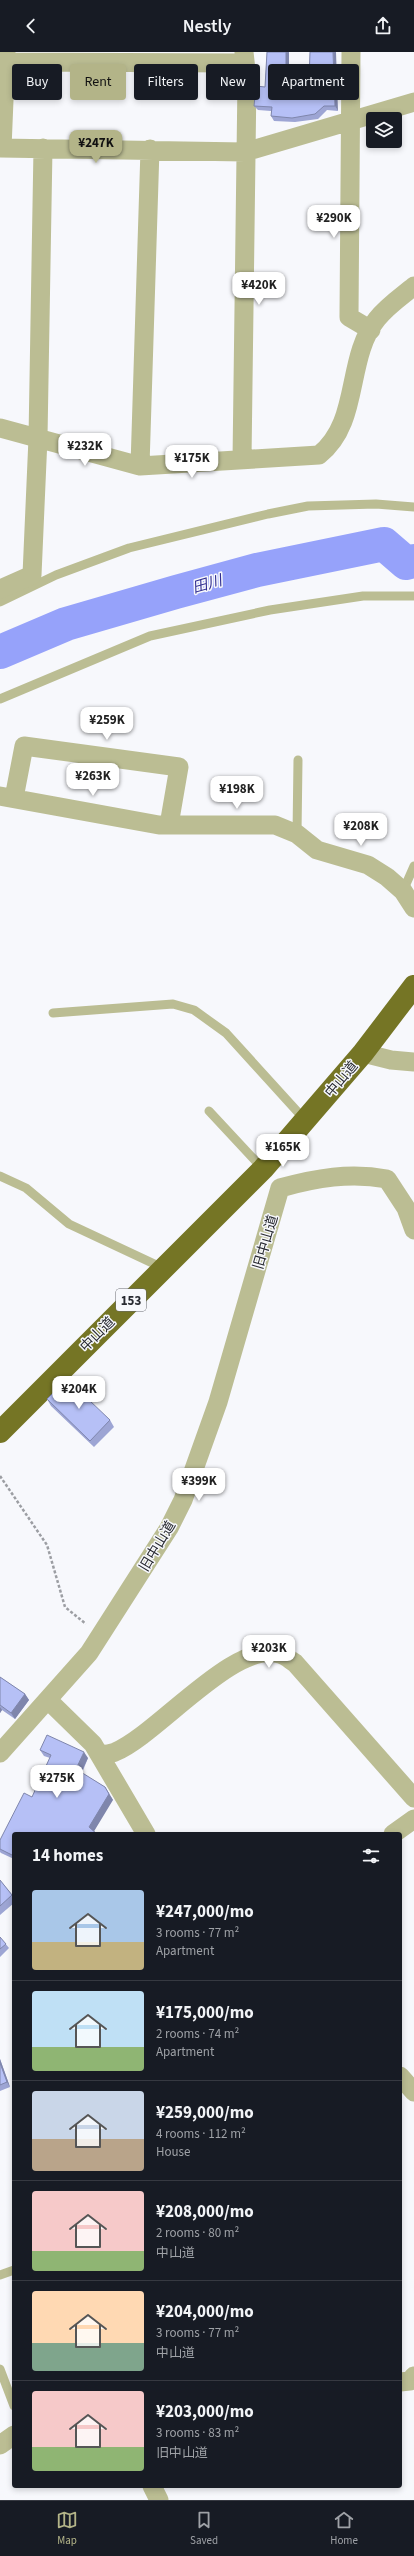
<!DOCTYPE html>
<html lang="en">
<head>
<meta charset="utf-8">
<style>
  :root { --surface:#171b24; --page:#242831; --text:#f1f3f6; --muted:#9ea1a6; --line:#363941; --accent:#b3b488 }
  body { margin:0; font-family:"Source Sans 3","Noto Sans JP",sans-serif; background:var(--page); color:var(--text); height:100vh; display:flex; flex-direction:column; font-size:15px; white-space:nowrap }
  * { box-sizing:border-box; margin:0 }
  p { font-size:13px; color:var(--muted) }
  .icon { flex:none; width:22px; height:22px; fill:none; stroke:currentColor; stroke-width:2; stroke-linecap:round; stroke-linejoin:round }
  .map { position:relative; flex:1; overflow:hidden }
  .panel { position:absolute; left:12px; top:1780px; width:390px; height:656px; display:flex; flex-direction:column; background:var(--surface); border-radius:4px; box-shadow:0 2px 6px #0003 }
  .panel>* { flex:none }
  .hud { position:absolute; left:12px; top:12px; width:390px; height:36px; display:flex; gap:8px }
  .fabs { position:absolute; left:366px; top:60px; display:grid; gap:8px }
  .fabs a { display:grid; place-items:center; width:36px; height:36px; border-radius:4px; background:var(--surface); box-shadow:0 2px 6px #0003; font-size:20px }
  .price { position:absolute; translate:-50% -34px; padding:0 9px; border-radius:8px; background:#fff; color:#222; font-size:13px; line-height:26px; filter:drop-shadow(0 1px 2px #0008) }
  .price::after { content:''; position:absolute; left:50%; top:24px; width:12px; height:9px; margin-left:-6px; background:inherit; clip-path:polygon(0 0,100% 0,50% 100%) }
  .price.selected { background:var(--accent); color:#111 }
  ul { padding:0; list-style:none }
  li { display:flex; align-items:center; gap:12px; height:100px; padding:0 20px }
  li+li { border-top:1px solid var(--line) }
  li span { display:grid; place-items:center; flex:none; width:112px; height:80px; border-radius:4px; color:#555 }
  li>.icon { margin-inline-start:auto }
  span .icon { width:48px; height:48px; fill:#fffc; stroke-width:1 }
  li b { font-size:17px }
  h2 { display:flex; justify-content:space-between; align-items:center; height:48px; padding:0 20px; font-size:17px }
  .tag { padding:0 14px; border-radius:4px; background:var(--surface); box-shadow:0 2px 6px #0003; font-size:14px; line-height:36px }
  .tag.selected { background:var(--accent); color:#111 }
  header { display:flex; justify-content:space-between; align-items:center; height:52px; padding:0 20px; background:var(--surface); font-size:18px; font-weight:600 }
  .dock { display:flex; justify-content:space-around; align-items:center; height:56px; border-top:1px solid var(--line); background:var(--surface); font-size:11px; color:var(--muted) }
  .dock a { display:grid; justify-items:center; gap:2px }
  .dock .selected { color:var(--accent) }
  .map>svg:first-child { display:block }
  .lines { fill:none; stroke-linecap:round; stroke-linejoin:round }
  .river { stroke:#96a2fa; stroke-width:34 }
  .path { stroke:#9c9ea3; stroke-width:2.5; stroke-dasharray:3 2; stroke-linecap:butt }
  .lane { stroke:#bbbd93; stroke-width:9 }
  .street { stroke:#bbbd93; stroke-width:19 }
  .highway { stroke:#757525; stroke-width:22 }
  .wall { fill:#9da5d4 }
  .shaded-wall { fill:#7f86ac }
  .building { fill:#b6c0f6; stroke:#7f86ac }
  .labels { text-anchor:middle; stroke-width:3; stroke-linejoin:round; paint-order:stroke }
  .shield { fill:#f7f8fc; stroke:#66686e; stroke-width:1 }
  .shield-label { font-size:13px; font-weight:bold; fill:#282a31 }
  .street-label { font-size:14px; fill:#282a31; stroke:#f7f8fc }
  .water-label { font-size:15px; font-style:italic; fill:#302d90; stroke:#f7f8fc }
</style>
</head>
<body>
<header><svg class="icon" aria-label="back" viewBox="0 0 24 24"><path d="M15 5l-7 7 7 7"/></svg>Nestly<svg class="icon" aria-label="share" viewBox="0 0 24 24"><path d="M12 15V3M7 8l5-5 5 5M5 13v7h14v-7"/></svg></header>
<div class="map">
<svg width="414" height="2448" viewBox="0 0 414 2448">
  <rect width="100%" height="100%" fill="#f7f8fc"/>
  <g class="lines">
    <path class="river" d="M0 600 66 572 176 540 257 518 384 492 406 511 414 509"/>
    <path class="path" d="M0 1424 47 1493 65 1555 86 1572"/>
    <path class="lane" d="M0 550 56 523 129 496 268 462 308 454 376 452 414 455
      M0 647 150 584 270 558 363 544H414
      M297 782 298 708
      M403 839 414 814
      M53 961 173 952 194 958 226 981 305 1068
      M209 1059 263 1117
      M0 1124 26 1136 69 1172 163 1216
      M0 2223 14 2218
      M0 2317 14 2354"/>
    <path class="street" d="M351 0 349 265 371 278
      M4 10 245 11
      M0 96 245 100 414 50
      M2 96 6 0
      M0 376 140 414 319 403C361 370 345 306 377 267 387 254 402 244 414 234
      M242 408 247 27 244 0
      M140 414 150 97
      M0 537 32 523 38 386 43 96
      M0 744 159 773H275L297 782 317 798 368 813 387 825 403 839 414 856
      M14 746 24 694 179 715 169 773
      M363 1001 391 1008 414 1010
      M280 1136C316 1126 350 1120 387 1127L406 1156 414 1178
      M48 1648 93 1692 146 1782
      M0 1701 89 1601 169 1476 183 1448 218 1350 280 1136
      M101 1703C105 1702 111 1702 115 1700 157 1683 234 1588 279 1602 285 1603 290 1608 295 1611L414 1746
      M393 1782 414 1767
      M400 2024 414 2040
      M400 2330 410 2329 414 2324
      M0 2393 14 2383
      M152 2434 159 2448"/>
    <path class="highway" d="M0 1380 263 1117 363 1001 414 934"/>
  </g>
  <path class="wall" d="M267 0H289V28L309 29 310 0 338 59 327 58 318 67 295 70 274 69 271 64V59L258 58 254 54 265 35Z
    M47 1347 110 1368 114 1375 94 1395 51 1354Z
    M0 1625 25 1642 29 1648 15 1667 2 1658 0 1661Z
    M40 1698 88 1706 82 1721 105 1735 113 1748 14 1782V1807L1 1801 0 1800V1788L32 1745 50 1706 44 1704Z
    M0 1828 14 1845V1851L0 1863Z
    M0 1885 9 1896 0 1905Z
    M0 2007 10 2035 0 2039Z"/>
  <path class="shaded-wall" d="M286 0H289V33L286 28Z
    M333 0H336L338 59 335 54Z
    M25 1642 29 1648 15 1667 11 1661Z
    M0 1655 2 1658 0 1661Z
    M84 1700 88 1706 80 1723 76 1717Z
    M105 1735 113 1748 93 1781 89 1775Z
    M0 2007 10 2035 7 2030 0 2011Z"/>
  <path class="building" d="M267 0H286V28L309 29 310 0H333L335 54H324L315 62 292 66 271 64 272 55 254 54 256 34 265 35Z
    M67 1327 110 1368 90 1389 47 1347Z
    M0 1625 25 1642 11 1661 0 1653Z
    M47 1683 84 1700 76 1717 105 1735 109 1742 89 1775 97 1782H14V1804L0 1797V1788L24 1741 32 1745 51 1703 40 1698Z
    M0 1828 12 1843 0 1854Z
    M0 1885 6 1892 0 1897Z
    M0 2011 7 2030 0 2033Z"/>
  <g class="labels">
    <rect class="shield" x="116" y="1237" width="30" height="22" rx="3"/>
    <g class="shield-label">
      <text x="131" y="1253">153</text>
    </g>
    <g class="street-label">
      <text transform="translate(341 1027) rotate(-50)" y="5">中山道</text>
      <text transform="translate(265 1190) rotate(-74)" y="5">旧中山道</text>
      <text transform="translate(97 1282) rotate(-45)" y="5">中山道</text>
      <text transform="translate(157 1494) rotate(-59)" y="5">旧中山道</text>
    </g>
    <g class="water-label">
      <text transform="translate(207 532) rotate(-16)" y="5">田川</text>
    </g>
  </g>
</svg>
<div class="fabs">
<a><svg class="icon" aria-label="layers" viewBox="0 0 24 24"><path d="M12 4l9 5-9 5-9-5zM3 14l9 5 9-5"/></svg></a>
</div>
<b class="price selected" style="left:96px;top:112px">¥247K</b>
<b class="price" style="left:334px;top:187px">¥290K</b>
<b class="price" style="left:259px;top:254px">¥420K</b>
<b class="price" style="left:85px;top:415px">¥232K</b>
<b class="price" style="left:192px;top:427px">¥175K</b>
<b class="price" style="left:107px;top:689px">¥259K</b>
<b class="price" style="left:93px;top:745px">¥263K</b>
<b class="price" style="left:237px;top:758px">¥198K</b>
<b class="price" style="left:361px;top:795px">¥208K</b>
<b class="price" style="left:283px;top:1116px">¥165K</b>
<b class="price" style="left:79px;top:1358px">¥204K</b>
<b class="price" style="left:199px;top:1450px">¥399K</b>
<b class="price" style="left:269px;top:1617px">¥203K</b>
<b class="price" style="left:57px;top:1747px">¥275K</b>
<div class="hud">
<a class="tag">Buy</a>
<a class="tag selected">Rent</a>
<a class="tag">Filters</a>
<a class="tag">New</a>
<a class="tag">Apartment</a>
</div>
<section class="panel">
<h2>14 homes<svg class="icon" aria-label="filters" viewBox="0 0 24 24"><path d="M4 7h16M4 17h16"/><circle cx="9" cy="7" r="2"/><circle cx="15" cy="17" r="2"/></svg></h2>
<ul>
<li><span style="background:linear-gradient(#a9c7e8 65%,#c2b280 0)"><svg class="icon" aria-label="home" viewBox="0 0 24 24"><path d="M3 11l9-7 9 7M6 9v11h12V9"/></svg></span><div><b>¥247,000/mo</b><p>3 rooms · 77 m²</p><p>Apartment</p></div></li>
<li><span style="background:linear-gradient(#bfe0f5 70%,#8fb573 0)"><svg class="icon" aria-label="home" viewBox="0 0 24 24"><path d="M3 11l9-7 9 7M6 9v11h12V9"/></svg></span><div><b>¥175,000/mo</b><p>2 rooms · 74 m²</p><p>Apartment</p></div></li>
<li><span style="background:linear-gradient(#c9d6e8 60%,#b9a48a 0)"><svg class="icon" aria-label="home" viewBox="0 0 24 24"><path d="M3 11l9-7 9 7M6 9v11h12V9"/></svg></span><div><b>¥259,000/mo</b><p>4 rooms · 112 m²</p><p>House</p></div></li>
<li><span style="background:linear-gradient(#f6c9c9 75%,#8fb573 0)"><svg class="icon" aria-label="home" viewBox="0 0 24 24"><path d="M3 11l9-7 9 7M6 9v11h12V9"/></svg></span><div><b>¥208,000/mo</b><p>2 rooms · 80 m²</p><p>中山道</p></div></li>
<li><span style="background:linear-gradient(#ffd9b3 65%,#7fa58c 0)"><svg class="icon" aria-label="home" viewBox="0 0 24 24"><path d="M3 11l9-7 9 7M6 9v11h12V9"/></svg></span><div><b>¥204,000/mo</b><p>3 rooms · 77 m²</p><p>中山道</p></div></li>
<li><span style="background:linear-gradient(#f6c9c9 70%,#8fb573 0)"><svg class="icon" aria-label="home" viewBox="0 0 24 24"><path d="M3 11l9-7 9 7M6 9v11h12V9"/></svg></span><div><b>¥203,000/mo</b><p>3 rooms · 83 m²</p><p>旧中山道</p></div></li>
</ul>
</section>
</div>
<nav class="dock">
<a class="selected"><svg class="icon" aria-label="map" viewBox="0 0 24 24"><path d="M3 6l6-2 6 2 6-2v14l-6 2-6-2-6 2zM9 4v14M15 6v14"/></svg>Map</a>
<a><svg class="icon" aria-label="saved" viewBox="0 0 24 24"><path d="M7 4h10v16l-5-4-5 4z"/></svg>Saved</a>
<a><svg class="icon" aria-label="home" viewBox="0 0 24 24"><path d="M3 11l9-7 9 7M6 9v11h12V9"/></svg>Home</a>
</nav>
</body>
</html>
